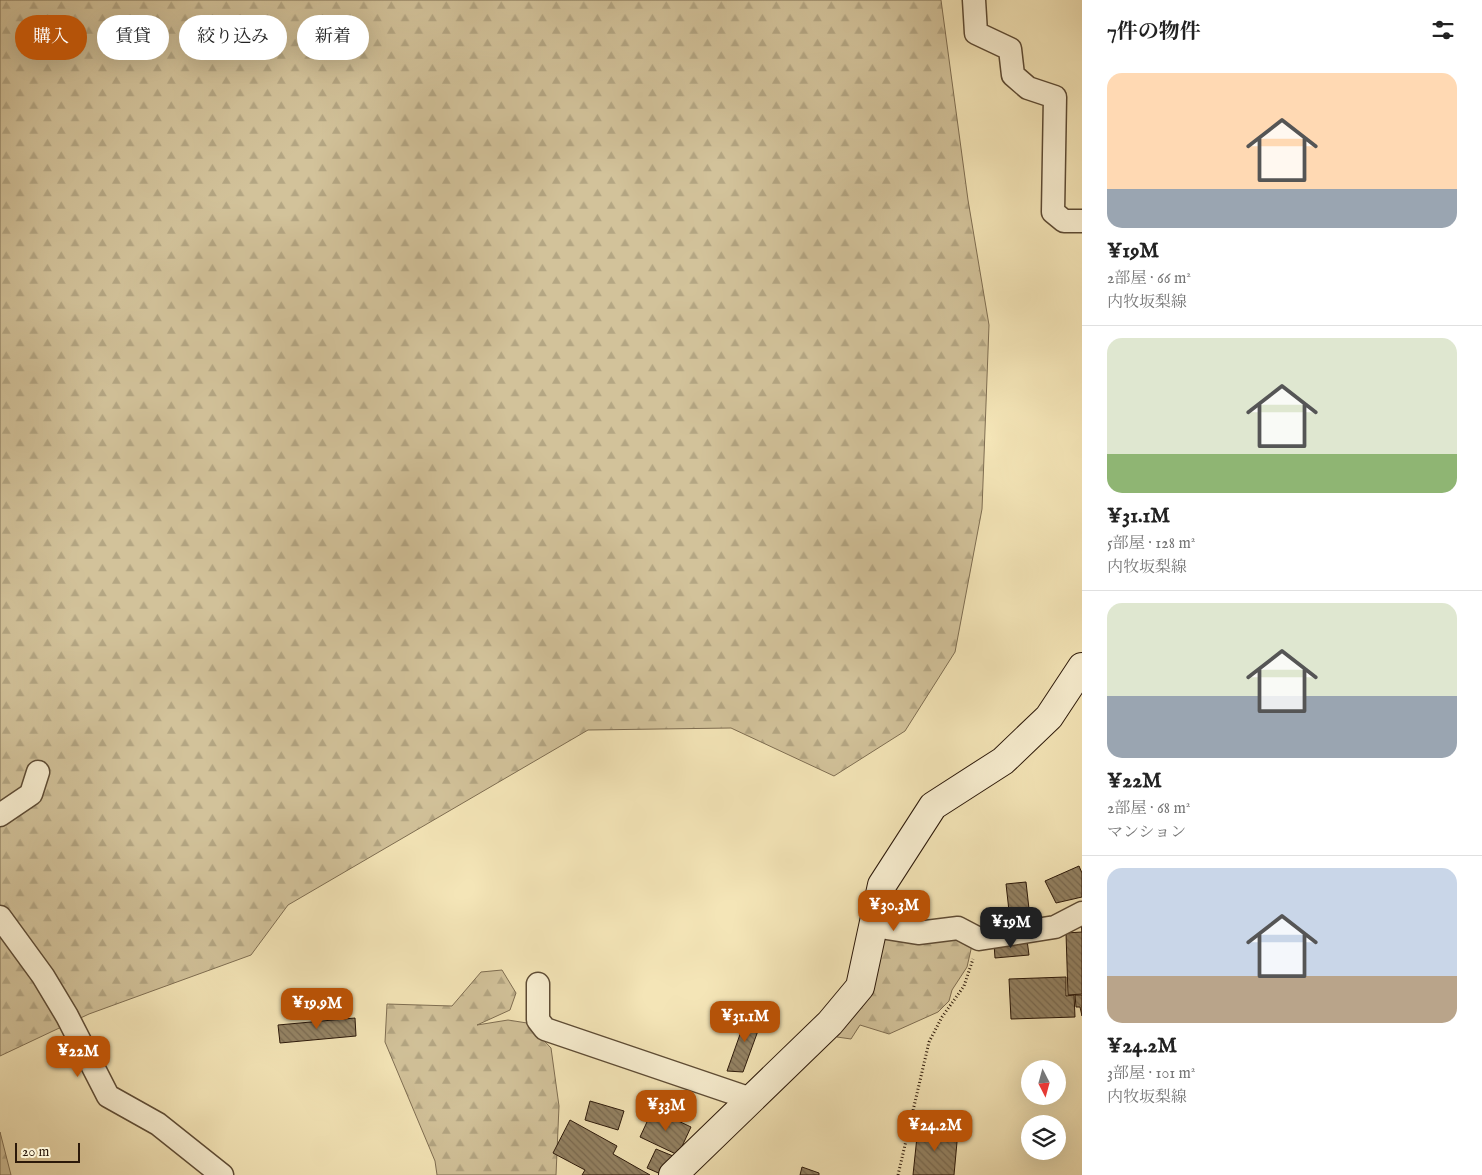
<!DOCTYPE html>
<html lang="ja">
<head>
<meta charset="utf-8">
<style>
  :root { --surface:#fff; --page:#f6f6f6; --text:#222; --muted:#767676; --line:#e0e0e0; --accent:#b45309 }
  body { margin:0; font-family:"IM FELL English","Noto Serif JP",serif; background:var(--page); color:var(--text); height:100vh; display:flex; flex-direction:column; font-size:19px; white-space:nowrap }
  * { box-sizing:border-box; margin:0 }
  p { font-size:16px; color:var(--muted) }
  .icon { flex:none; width:28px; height:28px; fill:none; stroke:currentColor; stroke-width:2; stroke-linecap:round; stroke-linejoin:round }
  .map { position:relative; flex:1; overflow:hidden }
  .sheet { display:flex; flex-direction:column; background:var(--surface); width:400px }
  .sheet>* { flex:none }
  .banner { position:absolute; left:15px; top:15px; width:475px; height:45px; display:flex; gap:10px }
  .needle { width:32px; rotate:174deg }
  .controls { position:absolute; left:1021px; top:1060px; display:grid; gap:10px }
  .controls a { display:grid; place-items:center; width:45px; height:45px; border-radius:50%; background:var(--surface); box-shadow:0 5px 20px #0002; font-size:25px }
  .scale { position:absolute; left:15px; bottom:12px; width:65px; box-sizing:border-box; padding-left:5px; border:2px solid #2c190a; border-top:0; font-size:14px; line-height:18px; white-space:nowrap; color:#2c190a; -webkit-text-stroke:4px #f8eed0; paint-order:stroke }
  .price { position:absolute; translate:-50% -42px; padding:0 11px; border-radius:10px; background:var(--accent); color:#fff; font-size:16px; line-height:32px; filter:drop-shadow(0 1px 2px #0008) }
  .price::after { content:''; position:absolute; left:50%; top:30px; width:15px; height:11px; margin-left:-8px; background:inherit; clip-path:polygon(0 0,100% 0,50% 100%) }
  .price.selected { background:#222; color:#fff }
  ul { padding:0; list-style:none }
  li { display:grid; align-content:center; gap:10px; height:265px; padding:0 25px }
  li+li { border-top:1px solid var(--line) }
  li span { display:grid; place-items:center; height:155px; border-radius:15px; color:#555 }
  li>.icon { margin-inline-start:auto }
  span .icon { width:90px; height:90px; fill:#fffc; stroke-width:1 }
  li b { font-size:21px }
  h2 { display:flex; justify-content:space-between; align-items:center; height:60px; padding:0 25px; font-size:21px }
  .tag { padding:0 18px; border-radius:22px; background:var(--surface); box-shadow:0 5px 20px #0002; font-size:18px; line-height:45px }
  .tag.selected { background:var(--accent); color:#fff }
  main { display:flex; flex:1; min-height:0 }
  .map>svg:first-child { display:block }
  .forest { fill:url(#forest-firs); stroke:#7f6e52 }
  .building { fill:url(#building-back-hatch); stroke:#2c190a }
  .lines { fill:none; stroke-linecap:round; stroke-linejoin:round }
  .minor-casing { stroke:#5e4c35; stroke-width:25 }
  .secondary-casing { stroke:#2c190a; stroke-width:30 }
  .path { stroke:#2c190a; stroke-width:3; stroke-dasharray:1 2.5; stroke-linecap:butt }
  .minor { stroke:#f8eed0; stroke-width:22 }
  .secondary { stroke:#f8eed0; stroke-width:28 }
</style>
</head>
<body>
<main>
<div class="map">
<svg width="1082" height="1175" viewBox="0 0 1082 1175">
  <defs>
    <pattern id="forest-firs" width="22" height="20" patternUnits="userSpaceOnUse" patternTransform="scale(1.25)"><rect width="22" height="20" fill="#d2c29a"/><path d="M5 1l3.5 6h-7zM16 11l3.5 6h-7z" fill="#b4a683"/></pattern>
    <pattern id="building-back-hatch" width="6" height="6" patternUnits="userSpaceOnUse" patternTransform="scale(1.25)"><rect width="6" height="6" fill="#948364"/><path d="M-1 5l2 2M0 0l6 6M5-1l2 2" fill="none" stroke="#796a51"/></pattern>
  </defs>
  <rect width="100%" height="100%" fill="#f4e5b7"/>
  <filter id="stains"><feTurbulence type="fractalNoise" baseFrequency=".004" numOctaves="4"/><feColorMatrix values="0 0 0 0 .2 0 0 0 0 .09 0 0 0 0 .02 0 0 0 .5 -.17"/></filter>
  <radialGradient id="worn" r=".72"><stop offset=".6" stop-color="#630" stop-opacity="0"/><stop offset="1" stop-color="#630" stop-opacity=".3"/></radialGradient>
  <path class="forest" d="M0 0H941L968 200 989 325 982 509 955 652 905 731 834 776 731 728 588 730 288 905 251 955 89 1014 0 1056Z
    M954 931 972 945 967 967 952 990 949 1001 938 1012 889 1034 860 1025 851 1039 837 1037 831 1030 883 937Z
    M502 970 516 993 510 1010 477 1025 508 1020 527 1023 551 1048 559 1106 556 1175H437L435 1161 385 1042 387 1004 452 1006 481 972Z
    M0 1132 11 1175H0Z"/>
  <path class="building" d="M1079 866 1082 873V897L1056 903 1045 881Z
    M1026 882 1029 909 1009 911 1006 884Z
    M1081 921H1082V994L1068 995 1066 933 1082 932Z
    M1027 940 1029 955 995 958 994 944Z
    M1066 977V996L1074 995 1075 1017 1011 1019 1009 979Z
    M1075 995H1082V1016L1080 1007H1076Z
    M748 1012 763 1017 743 1072 727 1071Z
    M355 1018 356 1036 280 1043 278 1025Z
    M590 1101 624 1111 618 1130 585 1120Z
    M653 1109 691 1127 678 1155 640 1137Z
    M570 1120 617 1146 613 1154 650 1175H582L585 1170 553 1153Z
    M918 1127 958 1131 954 1175H913Z
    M656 1149 673 1156 663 1175 647 1168Z
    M802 1167 819 1173V1175H800Z"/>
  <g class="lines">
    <g class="minor-casing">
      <path id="minor" d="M974 0 976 33 1010 49 1013 75 1028 88 1055 97 1053 212 1064 221H1082
        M0 815 31 794 38 772
        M0 917 43 976 67 1016 108 1096 158 1124 222 1175
        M874 926 918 933 958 928 979 939 1055 927 1082 913
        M538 984V1020L545 1029 751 1099"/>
    </g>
    <g class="secondary-casing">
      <path id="secondary" d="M673 1175 830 1023 860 987 882 885 933 806 1003 761 1049 717 1082 667"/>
    </g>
    <path class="path" d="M898 1175 929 1042 942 1017 964 986 973 959"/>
    <use href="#minor" class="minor"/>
    <use href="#secondary" class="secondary"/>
  </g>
  <rect width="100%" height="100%" filter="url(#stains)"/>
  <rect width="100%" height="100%" fill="url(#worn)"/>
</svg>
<div class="controls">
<a><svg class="needle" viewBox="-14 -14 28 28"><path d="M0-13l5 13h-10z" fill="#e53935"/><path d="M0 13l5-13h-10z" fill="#767676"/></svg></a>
<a><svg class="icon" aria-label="layers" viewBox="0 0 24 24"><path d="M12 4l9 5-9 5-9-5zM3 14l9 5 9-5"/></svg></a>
</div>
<div class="scale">20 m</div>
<b class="price" style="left:894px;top:932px">¥30.3M</b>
<b class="price selected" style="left:1011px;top:949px">¥19M</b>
<b class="price" style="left:317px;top:1030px">¥19.9M</b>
<b class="price" style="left:745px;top:1043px">¥31.1M</b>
<b class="price" style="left:78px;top:1078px">¥22M</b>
<b class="price" style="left:666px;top:1132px">¥33M</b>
<b class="price" style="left:935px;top:1152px">¥24.2M</b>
<div class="banner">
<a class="tag selected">購入</a>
<a class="tag">賃貸</a>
<a class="tag">絞り込み</a>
<a class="tag">新着</a>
</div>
</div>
<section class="sheet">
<h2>7件の物件<svg class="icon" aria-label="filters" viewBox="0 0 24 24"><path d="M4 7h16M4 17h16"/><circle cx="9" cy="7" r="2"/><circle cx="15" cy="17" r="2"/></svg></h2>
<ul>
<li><span style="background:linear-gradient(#ffd9b3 75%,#9aa5b1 0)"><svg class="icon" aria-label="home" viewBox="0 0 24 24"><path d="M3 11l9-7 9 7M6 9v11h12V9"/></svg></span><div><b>¥19M</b><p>2部屋 · 66 m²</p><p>内牧坂梨線</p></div></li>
<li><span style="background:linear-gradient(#dfe7d0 75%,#8fb573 0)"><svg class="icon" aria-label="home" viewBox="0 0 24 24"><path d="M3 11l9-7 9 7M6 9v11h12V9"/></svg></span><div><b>¥31.1M</b><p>5部屋 · 128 m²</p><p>内牧坂梨線</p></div></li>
<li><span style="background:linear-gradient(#dfe7d0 60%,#9aa5b1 0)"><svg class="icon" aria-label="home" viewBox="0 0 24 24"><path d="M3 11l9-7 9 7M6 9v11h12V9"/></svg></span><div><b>¥22M</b><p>2部屋 · 68 m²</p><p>マンション</p></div></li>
<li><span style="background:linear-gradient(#c9d6e8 70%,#b9a48a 0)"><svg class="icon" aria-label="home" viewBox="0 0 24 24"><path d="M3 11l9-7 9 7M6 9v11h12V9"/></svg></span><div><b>¥24.2M</b><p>3部屋 · 101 m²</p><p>内牧坂梨線</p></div></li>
</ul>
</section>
</main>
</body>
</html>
